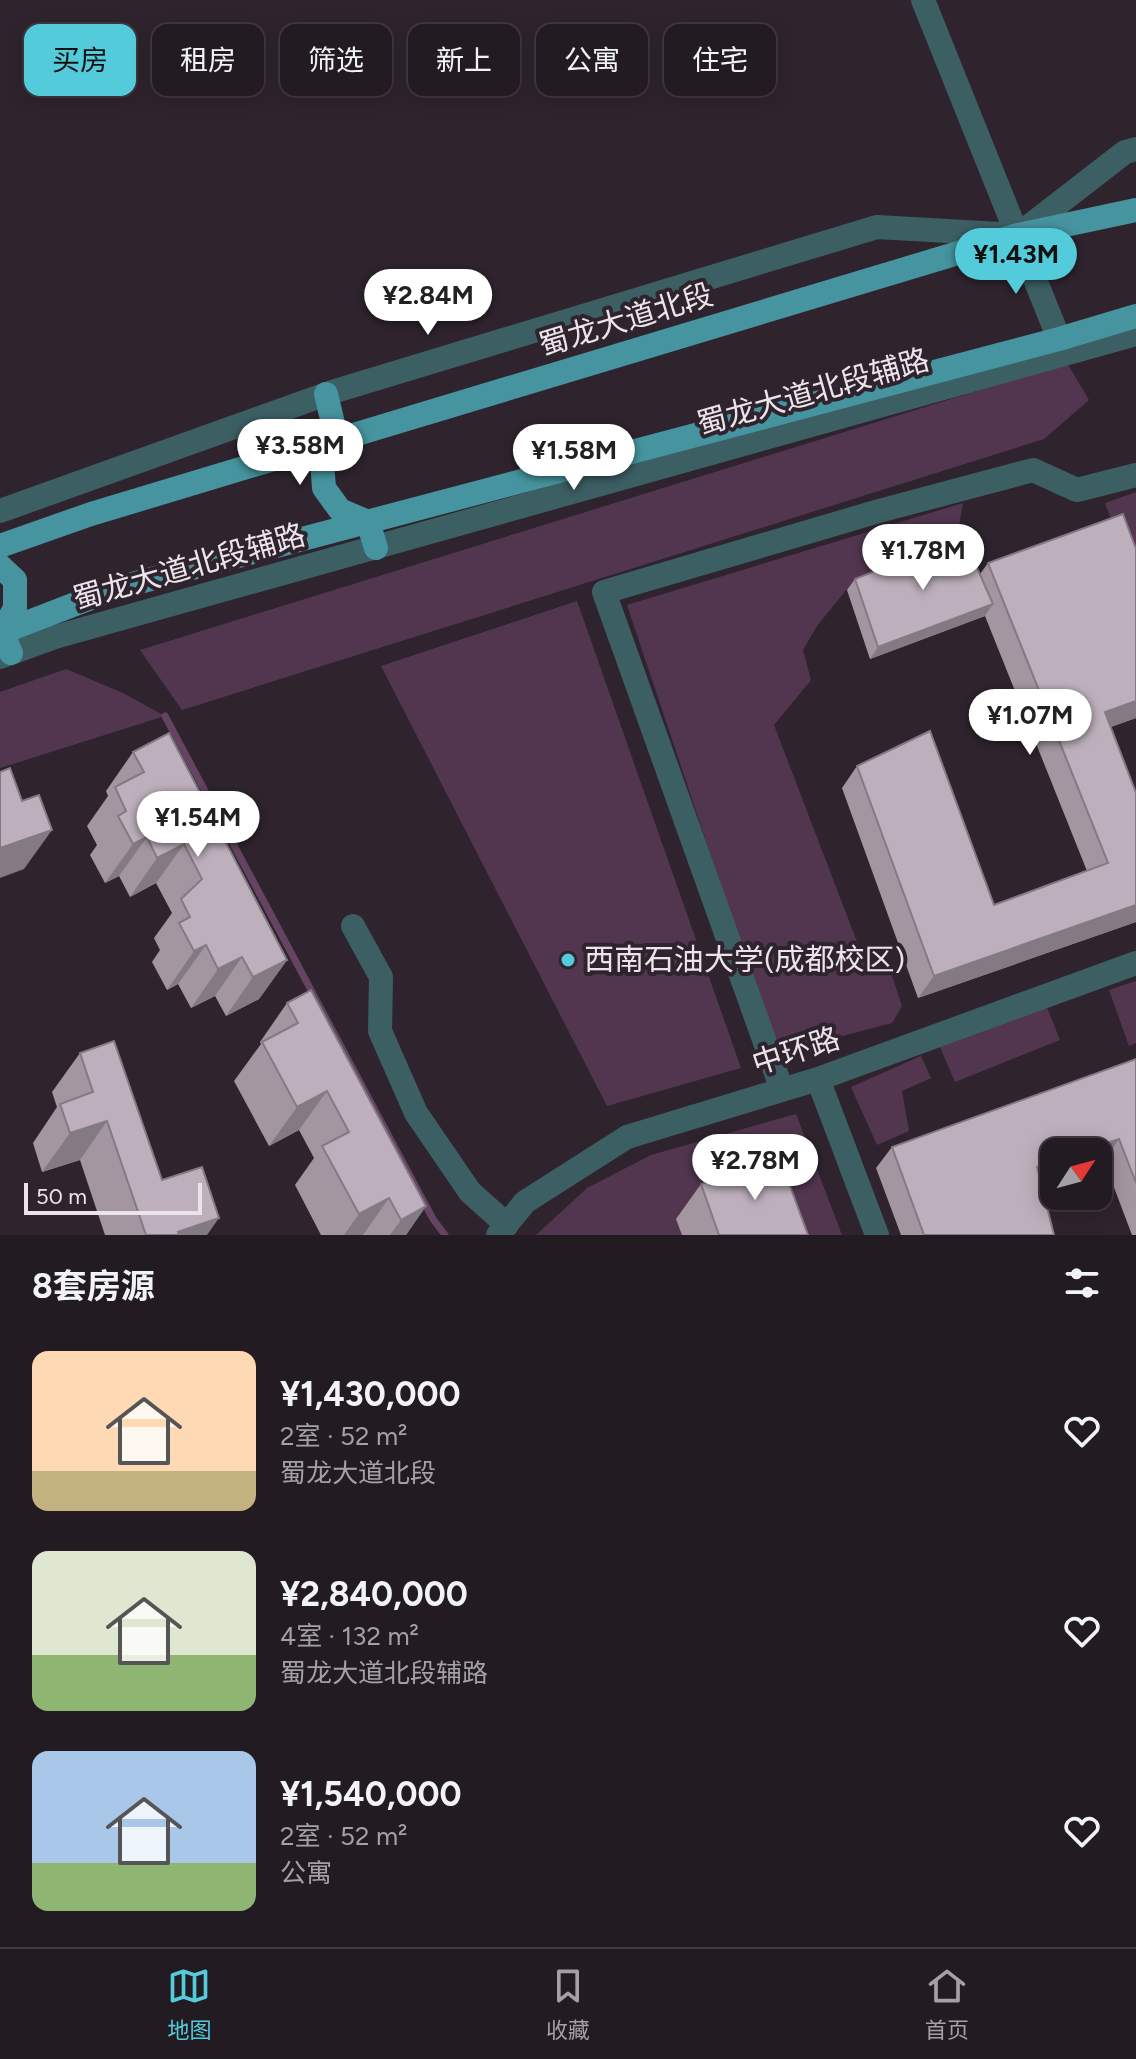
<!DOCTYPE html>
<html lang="zh">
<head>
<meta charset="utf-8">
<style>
  :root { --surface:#231b22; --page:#2b242a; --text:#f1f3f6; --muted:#a3a1a5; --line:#403940; --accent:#53cbdb }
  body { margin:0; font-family:Figtree,"Noto Sans SC",sans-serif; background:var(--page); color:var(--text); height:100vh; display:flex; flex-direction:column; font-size:30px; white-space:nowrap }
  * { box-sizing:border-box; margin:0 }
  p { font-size:26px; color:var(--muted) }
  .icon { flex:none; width:44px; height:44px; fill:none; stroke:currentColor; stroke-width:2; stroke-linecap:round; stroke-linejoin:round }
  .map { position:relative; height:1235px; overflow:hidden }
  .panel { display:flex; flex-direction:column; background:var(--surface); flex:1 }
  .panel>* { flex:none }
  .banner { position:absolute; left:24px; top:24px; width:1088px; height:72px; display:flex; gap:16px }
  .needle { width:52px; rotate:54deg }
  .buttons { position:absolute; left:1040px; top:1138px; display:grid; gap:16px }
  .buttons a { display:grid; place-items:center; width:72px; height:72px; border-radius:16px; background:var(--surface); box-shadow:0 4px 20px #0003,0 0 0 2px var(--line); font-size:40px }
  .scale { position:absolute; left:24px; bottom:20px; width:178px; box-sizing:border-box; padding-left:8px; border:4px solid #ebe4ea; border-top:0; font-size:22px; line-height:28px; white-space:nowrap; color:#ebe4ea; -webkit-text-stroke:6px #2f242e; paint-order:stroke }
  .price { position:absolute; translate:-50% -68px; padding:0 18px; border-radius:28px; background:#fff; color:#222; font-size:26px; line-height:52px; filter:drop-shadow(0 2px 4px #0008) }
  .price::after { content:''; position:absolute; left:50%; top:48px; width:24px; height:18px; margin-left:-12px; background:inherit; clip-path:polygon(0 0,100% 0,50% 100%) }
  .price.current { background:var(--accent); color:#111 }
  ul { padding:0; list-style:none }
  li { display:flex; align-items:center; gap:24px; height:200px; padding:0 32px }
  li span { display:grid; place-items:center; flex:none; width:224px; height:160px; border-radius:16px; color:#555 }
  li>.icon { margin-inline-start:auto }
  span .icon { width:96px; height:96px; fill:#fffc; stroke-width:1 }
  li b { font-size:34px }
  h2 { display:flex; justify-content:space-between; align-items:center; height:96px; padding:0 32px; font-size:34px }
  .pill { padding:0 28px; border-radius:16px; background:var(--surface); box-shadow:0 4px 20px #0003,0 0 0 2px var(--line); font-size:28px; line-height:72px }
  .pill.current { background:var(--accent); color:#111 }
  .dock { display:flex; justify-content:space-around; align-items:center; height:112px; border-top:2px solid var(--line); background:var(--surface); font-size:22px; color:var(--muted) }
  .dock a { display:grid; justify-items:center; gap:4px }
  .dock .current { color:var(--accent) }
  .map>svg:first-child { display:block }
  .green { fill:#52364f }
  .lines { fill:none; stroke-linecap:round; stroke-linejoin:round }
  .stream { stroke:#644462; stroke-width:7 }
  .minor { stroke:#3c5f64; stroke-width:24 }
  .major { stroke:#46949f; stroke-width:24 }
  .wall { fill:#a396a1 }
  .shaded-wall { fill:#847a83 }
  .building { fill:#bdafbb; stroke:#847a83; stroke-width:2 }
  .poi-dot { fill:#53cbdb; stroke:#2f242e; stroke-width:3 }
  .labels { text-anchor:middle; stroke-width:8; stroke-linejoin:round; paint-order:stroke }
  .street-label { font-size:30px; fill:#ebe4ea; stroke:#2f242e }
  .poi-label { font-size:30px; fill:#ebe4ea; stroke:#2f242e; text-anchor:start }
</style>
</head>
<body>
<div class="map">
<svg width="1136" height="1235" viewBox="0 0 1136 1235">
  <rect width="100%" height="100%" fill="#2f242e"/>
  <path class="green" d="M1067 363 1089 400 1044 439 182 710 140 650Z
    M1136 492V588L1105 503Z
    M963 503 955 548 846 590 817 626 803 650 811 680 774 725 859 947 884 952 902 1006 892 1023 777 1053 627 605Z
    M577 601 741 1068 607 1106 381 666Z
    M66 669 123 693 165 716 0 768V692Z
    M1136 981V1043L1129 1046 1109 990Z
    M1046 1005 1060 1040 955 1082 940 1047Z
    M921 1056 931 1078 902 1091 909 1131 877 1145 851 1087Z
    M796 1114 842 1235H536L587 1188 651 1155Z"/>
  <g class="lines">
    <path class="stream" d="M165 716 433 1219 445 1235"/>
    <path class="minor" d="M923 0 1059 339
      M0 511 332 392 877 227 1018 235 1125 152 1136 149
      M0 657 55 637 1136 334
      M353 926 381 977 380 1031 416 1113 470 1192 507 1225
      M818 1079 877 1235
      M782 1090 604 592 879 511 1033 470 1077 490 1136 475
      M498 1235 525 1202 627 1137 818 1079 1136 963"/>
    <path class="major" d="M326 394 337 440 322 462 324 488 340 510 368 522 376 548
      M0 546 91 514 1018 235 1136 210
      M0 566 15 580V608L2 632 11 653
      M0 633 117 588 1059 339 1136 316"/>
  </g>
  <path class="wall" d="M1136 549V718L1111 727 1136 793V922L918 998 842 788 857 766 994 905 1087 871 985 616 870 659 847 590 855 579 980 574 988 563Z
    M133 752 287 960 259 999 226 1016 215 996 191 1008 178 984 167 990 152 962 160 950 154 938 172 913 156 883 130 897 119 876 105 883 90 855 97 845 87 826 108 796 106 791Z
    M287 1003 426 1206 406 1235H321L295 1185 314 1158 299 1130 269 1146 234 1081 261 1044 260 1042Z
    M80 1053 162 1180 207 1235H105L80 1160 42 1172 33 1143 57 1107 52 1092Z
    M1136 1059V1235H1132L1104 1161 1098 1163V1152H1054V1178L1041 1183 1054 1235H901L876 1168 892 1147Z
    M701 1184 808 1235H682L676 1219Z"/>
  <path class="shaded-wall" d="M993 604 985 616 870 659 878 647Z
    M1136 701V718L1090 734 1105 712Z
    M52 830 24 869 0 878V848Z
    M147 837 119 876 105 883 133 844Z
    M184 844 156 883 130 897 157 858Z
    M1136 905V922L918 998 934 976Z
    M206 945 178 984 167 990 194 951Z
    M242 957 215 996 191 1008 218 969Z
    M287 960 259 999 226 1016 253 977Z
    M327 1091 299 1130 269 1146 297 1107Z
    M107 1121 80 1160 42 1172 70 1133Z
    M1119 1139 1104 1161 1098 1163V1152H1081Z
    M1054 1161V1178L1022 1189 1037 1167Z
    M389 1198 363 1235H344L359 1214Z
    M426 1206 406 1235H390L401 1220Z
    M219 1218 207 1235H176L178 1232Z"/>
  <path class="building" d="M1123 514 1136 549V701L1105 712 1136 793V905L934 976 857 766 930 731 994 905 1108 863 988 563Z
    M963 536 993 604 878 647 855 579Z
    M169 733 287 960 253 977 242 957 218 969 206 945 194 951 179 923 190 917 181 899 202 879 184 844 157 858 147 837 133 844 118 816 126 811 115 787 144 772 133 752Z
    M10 768 22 801 39 795 52 830 0 848V772Z
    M311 990 426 1206 401 1220 389 1198 359 1214 322 1146 349 1132 327 1091 297 1107 262 1042 298 1023 287 1003Z
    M114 1041 162 1180 202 1167 219 1218 178 1232 179 1235H146L107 1121 70 1133 60 1104 93 1092 80 1053Z
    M1136 1059V1183L1119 1139 1081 1152H1054V1161L1037 1167 1054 1235H924L892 1147Z
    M779 1156 808 1235H719L701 1184Z"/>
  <circle class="poi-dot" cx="568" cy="960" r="8"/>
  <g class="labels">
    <g class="street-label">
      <text transform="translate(626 320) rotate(-17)" y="10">蜀龙大道北段</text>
      <text transform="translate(813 392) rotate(-16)" y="10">蜀龙大道北段辅路</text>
      <text transform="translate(189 567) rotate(-16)" y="10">蜀龙大道北段辅路</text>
      <text transform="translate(796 1051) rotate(-18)" y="10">中环路</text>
    </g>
    <g class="poi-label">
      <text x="584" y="970">西南石油大学(成都校区)</text>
    </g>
  </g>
</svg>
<div class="buttons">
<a><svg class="needle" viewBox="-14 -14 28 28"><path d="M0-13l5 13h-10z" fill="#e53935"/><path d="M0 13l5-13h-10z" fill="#a3a1a5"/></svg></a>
</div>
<div class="scale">50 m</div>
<b class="price current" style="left:1016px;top:296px">¥1.43M</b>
<b class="price" style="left:428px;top:337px">¥2.84M</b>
<b class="price" style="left:300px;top:487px">¥3.58M</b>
<b class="price" style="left:574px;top:492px">¥1.58M</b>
<b class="price" style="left:923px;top:592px">¥1.78M</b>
<b class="price" style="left:1030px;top:757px">¥1.07M</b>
<b class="price" style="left:198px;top:859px">¥1.54M</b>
<b class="price" style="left:755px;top:1202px">¥2.78M</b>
<div class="banner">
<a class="pill current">买房</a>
<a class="pill">租房</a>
<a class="pill">筛选</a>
<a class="pill">新上</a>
<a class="pill">公寓</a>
<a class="pill">住宅</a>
</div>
</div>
<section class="panel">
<h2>8套房源<svg class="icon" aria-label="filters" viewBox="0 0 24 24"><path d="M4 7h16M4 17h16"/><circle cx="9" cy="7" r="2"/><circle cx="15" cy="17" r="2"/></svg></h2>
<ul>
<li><span style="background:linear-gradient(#ffd9b3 75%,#c2b280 0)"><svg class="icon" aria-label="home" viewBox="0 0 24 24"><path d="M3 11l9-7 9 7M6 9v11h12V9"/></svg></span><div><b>¥1,430,000</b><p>2室 · 52 m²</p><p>蜀龙大道北段</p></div><svg class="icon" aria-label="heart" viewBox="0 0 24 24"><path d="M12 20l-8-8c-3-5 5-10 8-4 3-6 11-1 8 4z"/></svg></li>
<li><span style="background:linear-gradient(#dfe7d0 65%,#8fb573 0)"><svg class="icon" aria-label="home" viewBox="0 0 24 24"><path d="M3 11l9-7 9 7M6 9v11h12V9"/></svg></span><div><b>¥2,840,000</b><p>4室 · 132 m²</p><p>蜀龙大道北段辅路</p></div><svg class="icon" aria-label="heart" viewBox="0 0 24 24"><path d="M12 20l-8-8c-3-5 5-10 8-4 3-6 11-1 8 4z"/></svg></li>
<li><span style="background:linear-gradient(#a9c7e8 70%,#8fb573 0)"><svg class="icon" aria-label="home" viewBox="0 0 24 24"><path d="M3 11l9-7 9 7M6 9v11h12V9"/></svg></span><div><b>¥1,540,000</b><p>2室 · 52 m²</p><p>公寓</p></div><svg class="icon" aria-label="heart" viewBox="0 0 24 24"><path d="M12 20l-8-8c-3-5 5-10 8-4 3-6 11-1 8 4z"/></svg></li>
</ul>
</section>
<nav class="dock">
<a class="current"><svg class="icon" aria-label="map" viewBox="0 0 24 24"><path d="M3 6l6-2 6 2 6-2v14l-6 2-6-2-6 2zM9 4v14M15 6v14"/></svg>地图</a>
<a><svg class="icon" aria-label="saved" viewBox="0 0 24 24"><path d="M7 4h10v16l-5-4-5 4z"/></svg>收藏</a>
<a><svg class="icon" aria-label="home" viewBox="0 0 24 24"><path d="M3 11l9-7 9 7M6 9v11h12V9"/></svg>首页</a>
</nav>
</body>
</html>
